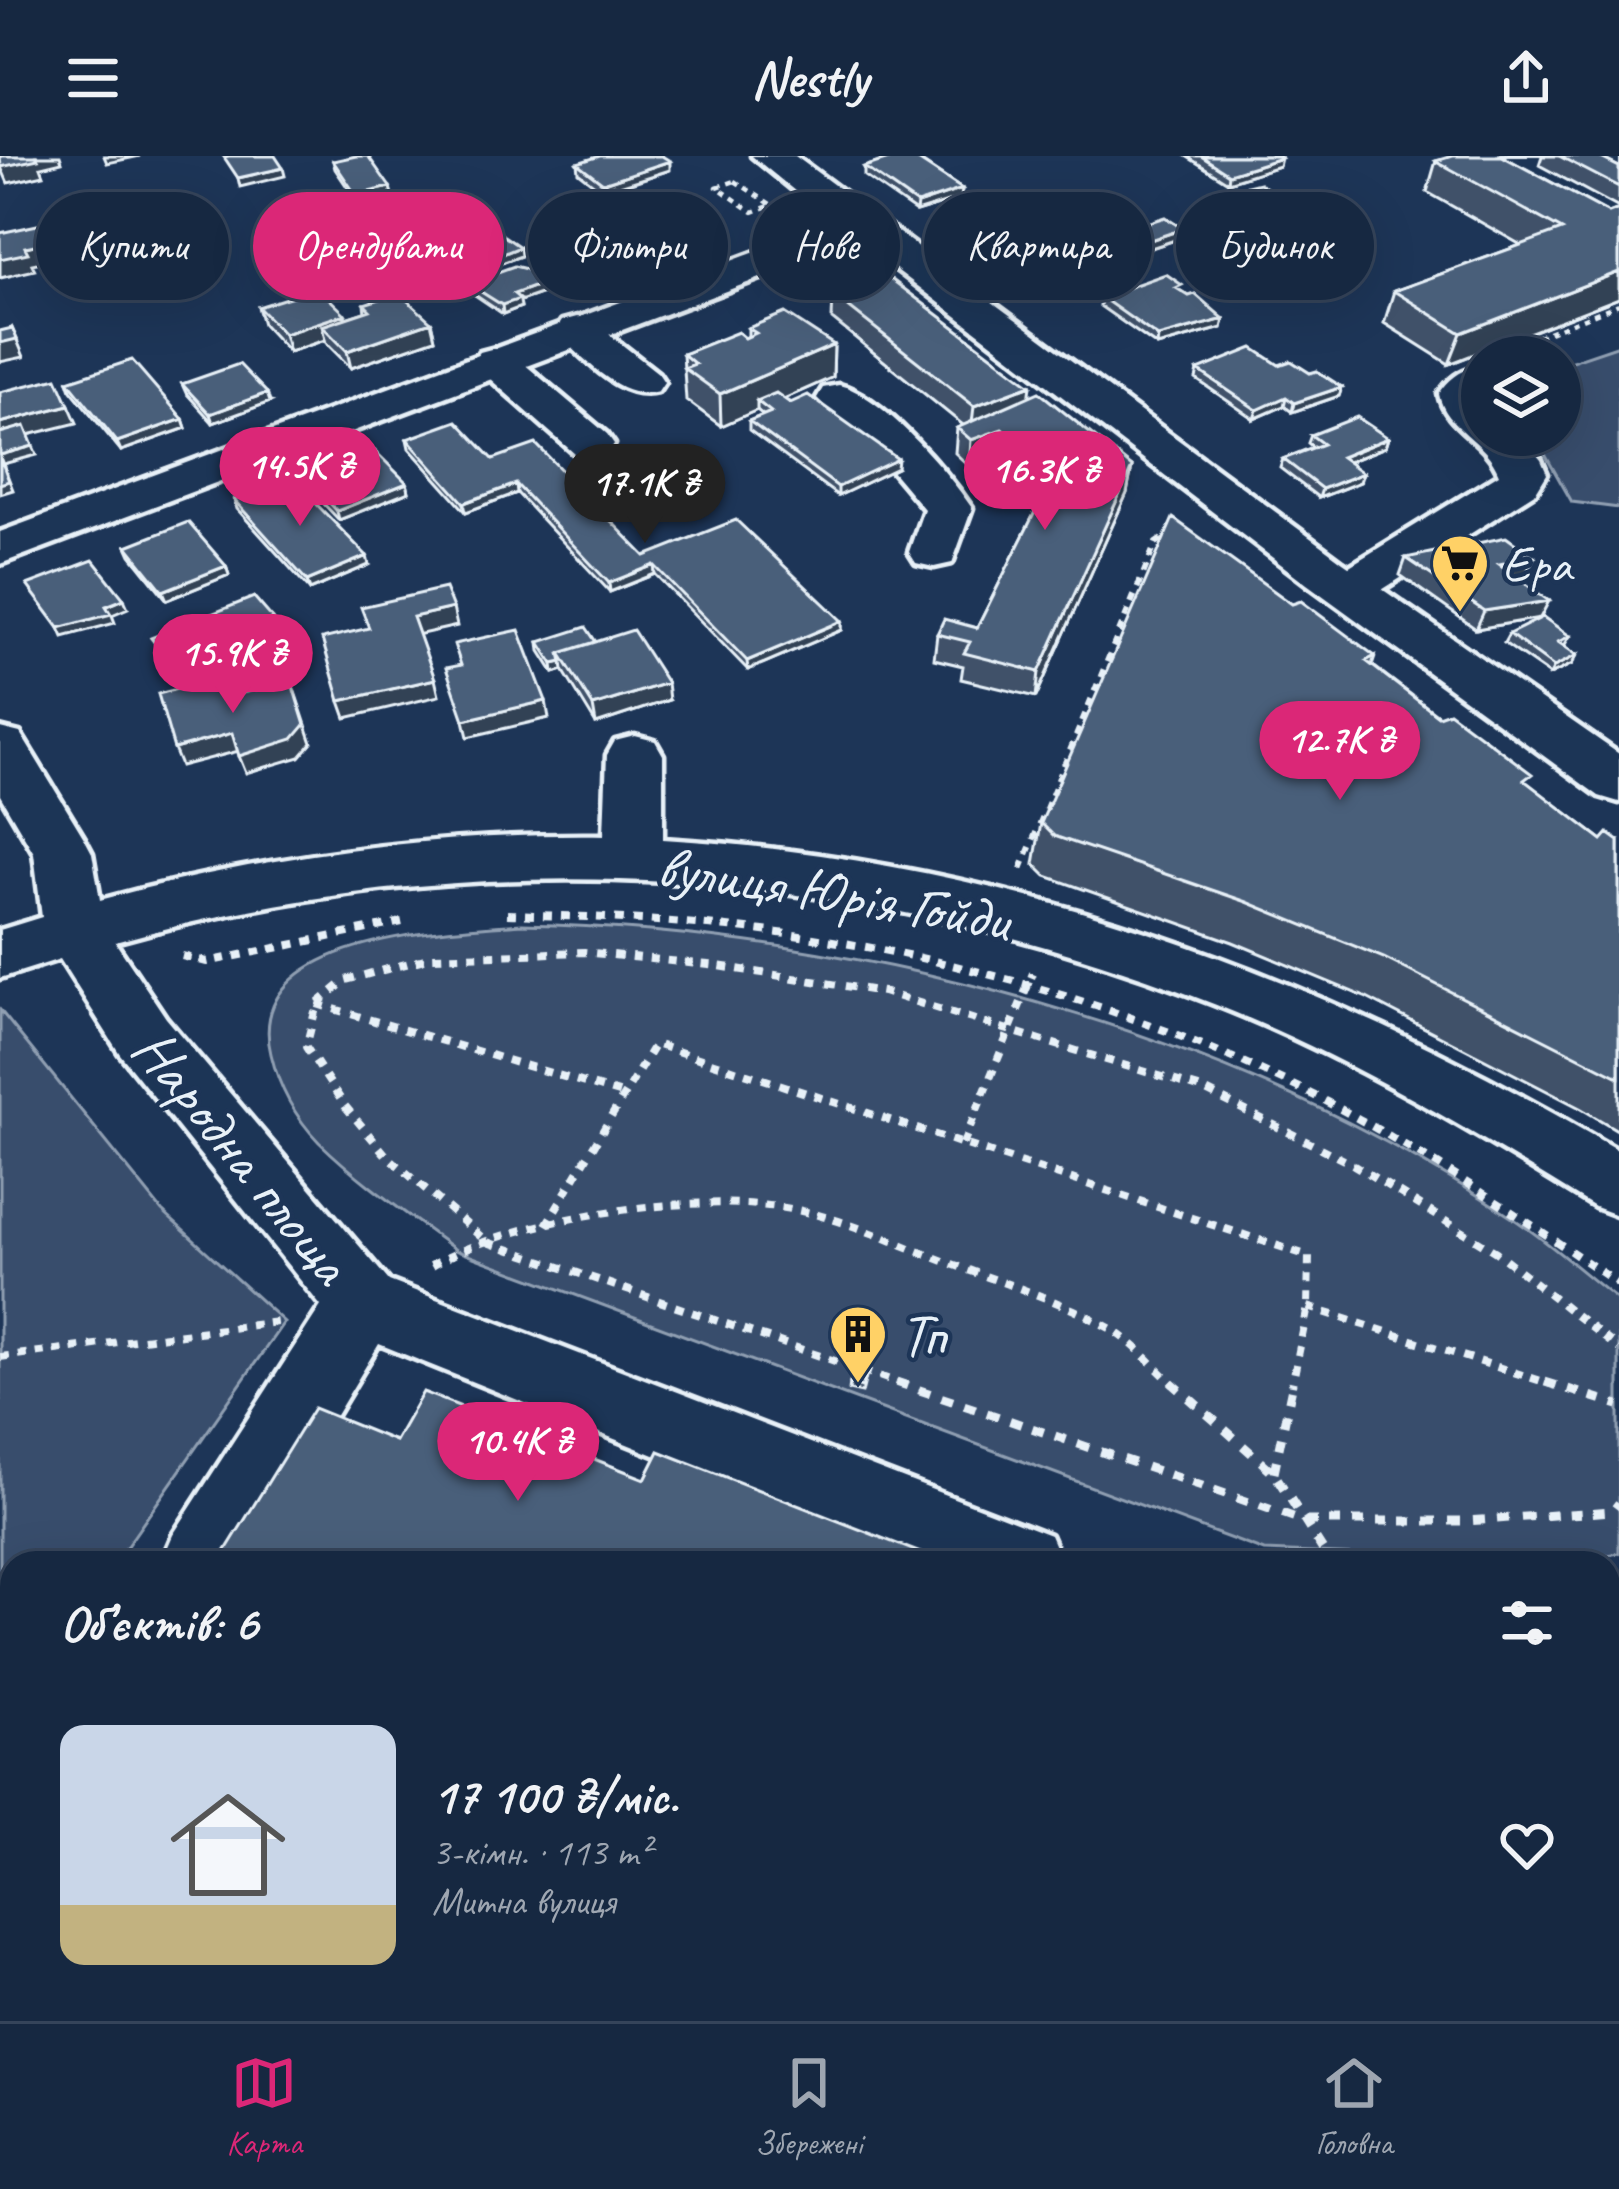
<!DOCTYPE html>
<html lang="uk">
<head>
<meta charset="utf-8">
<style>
  :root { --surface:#162841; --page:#23344c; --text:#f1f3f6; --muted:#9ea6b1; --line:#35445a; --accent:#db2777 }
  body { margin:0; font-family:Caveat,sans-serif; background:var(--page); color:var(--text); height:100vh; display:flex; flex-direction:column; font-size:45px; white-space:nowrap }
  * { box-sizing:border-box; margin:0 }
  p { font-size:39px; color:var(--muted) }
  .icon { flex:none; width:66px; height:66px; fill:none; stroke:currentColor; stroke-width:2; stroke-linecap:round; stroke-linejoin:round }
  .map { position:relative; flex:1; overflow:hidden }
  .details { position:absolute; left:0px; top:1395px; width:1620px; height:471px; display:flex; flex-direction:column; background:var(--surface); border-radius:36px 36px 0 0; box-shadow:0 12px 48px #0002,0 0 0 3px var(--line) }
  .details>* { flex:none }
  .hud { position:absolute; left:36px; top:36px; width:1548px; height:108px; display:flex; gap:24px }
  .tools { position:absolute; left:1461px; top:180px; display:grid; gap:24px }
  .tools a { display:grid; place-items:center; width:120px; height:120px; border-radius:50%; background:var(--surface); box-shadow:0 12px 48px #0002,0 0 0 3px var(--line); font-size:60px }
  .price { position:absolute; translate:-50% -102px; padding:0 27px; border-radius:42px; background:var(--accent); color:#fff; font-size:39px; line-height:78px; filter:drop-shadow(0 3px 6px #0008) }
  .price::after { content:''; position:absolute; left:50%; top:72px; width:36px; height:27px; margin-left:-18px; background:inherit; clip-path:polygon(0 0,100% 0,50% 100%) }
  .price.active { background:#222; color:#fff }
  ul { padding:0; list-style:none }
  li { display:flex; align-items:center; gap:36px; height:300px; padding:0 60px }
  li span { display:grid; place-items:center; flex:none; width:336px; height:240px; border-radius:24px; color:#555 }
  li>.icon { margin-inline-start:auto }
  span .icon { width:144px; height:144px; fill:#fffc; stroke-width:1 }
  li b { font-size:51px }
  h2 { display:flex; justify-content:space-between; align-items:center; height:144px; padding:0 60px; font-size:51px }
  .chip { padding:0 42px; border-radius:54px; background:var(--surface); box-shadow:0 12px 48px #0002,0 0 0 3px var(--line); font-size:42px; line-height:108px }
  .chip.active { background:var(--accent); color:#fff }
  header { display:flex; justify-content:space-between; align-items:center; height:156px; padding:0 60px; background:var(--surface); font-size:54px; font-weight:600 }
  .dock { display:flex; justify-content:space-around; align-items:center; height:168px; border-top:3px solid var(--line); background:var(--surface); font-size:33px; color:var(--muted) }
  .dock a { display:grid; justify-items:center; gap:6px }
  .dock .active { color:var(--accent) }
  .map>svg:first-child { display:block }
  .green { fill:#374d6c; stroke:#909fb2; stroke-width:3 }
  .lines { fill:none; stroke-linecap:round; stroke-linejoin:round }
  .minor-casing { stroke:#e8f1f8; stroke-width:9 }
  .major-casing { stroke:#e8f1f8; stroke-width:9 }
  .path-far3 { stroke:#e8f1f8; stroke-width:4.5; stroke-dasharray:6 6; stroke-linecap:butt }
  .path-far2 { stroke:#e8f1f8; stroke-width:6; stroke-dasharray:8 8; stroke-linecap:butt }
  .path-far1 { stroke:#e8f1f8; stroke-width:8; stroke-dasharray:9 9; stroke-linecap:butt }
  .path { stroke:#e8f1f8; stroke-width:9; stroke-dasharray:12 12; stroke-linecap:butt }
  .minor { fill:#1d3557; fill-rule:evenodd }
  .major { fill:#1d3557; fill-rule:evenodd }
  .wall { fill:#3f5169; stroke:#e8f1f8; stroke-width:3 }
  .shaded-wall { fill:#334255; stroke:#e8f1f8; stroke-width:3 }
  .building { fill:#495e7a; stroke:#e8f1f8; stroke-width:3 }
  .labels { text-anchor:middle; stroke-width:9; stroke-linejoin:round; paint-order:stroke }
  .far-poi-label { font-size:51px; fill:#e8f1f8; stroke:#1d3557; text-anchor:start }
  .street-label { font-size:60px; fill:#e8f1f8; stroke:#1d3557 }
  .poi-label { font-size:60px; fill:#e8f1f8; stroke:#1d3557; text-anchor:start }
</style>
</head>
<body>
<header><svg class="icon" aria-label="menu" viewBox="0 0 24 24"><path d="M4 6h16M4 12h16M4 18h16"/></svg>Nestly<svg class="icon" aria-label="share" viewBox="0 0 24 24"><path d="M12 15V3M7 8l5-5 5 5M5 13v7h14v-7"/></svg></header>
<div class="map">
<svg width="1619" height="1865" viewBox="0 0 1619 1865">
  <rect width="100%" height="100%" fill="#1d3557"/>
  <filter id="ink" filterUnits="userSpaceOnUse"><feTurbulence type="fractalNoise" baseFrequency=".00833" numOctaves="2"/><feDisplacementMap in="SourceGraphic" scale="24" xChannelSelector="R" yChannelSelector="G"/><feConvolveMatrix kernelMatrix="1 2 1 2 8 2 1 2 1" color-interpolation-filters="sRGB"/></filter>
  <g filter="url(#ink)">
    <path class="green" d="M1619 189V352L1572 346 1534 279H1560V209Z
      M522 768C859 776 1229 872 1511 1061 1549 1086 1583 1117 1619 1145V1397L1563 1407 1264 1395 457 1095C410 1060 361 1027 319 986 295 961 279 932 271 898 242 779 446 774 522 768Z
      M0 854 162 1055 284 1166 115 1407H12V1554L0 1571Z"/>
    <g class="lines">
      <g class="minor-casing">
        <path id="minor" d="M1501 0H1560L1550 9 1619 48V76L1503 13 1497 5Z
          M1573 0H1619V19L1579 8Z
          M577 161 592 165 658 217 664 226 658 235C620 245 589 205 562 183L556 174 562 165Z
          M495 192 510 196 607 278 614 288 607 298 591 302 575 298 480 214 473 205 480 196Z
          M1476 211 1482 212V279H1520L1541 304 1547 318 1536 336 1366 444 1348 449 1330 444 1323 433 1330 422 1499 318C1487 284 1445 273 1439 238 1449 223 1459 215 1476 211Z
          M839 229C882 239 947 315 972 352L952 407 934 411 916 407 909 396 924 353 892 315 817 242 823 232Z
          M0 572 20 577 84 682 92 697 100 744C267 699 431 677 604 679L607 599 615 585 635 580 655 585 663 599V683C1010 703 1321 819 1619 995V1060L1595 1051C1466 971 1335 893 1193 840 847 708 472 685 115 786L166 862 389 1125 1050 1379 1062 1407H922L379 1188 247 1407H161L173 1379 321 1150 120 898 60 803 0 822V774L42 761 34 697 0 639Z
          M1619 1433V1515L1608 1517V1435Z
          M12 1663V1767L0 1772V1668Z
          M1264 1854H1358L1356 1865H1262Z"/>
      </g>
      <g class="major-casing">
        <path id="major" d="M752 0H795L1343 406 1619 598V646L1599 640 1307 428 859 85 0 408V376L834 67Z"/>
      </g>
      <path class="path-far3" d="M735 25 772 49 753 56 717 31Z
        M1003 117 1141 64
        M1504 194 1619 148"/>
      <path class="path-far2" d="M1021 713 1156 387 1169 378"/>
      <path class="path-far1" d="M507 758C598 761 689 765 779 777 959 801 1146 856 1309 937 1418 991 1519 1060 1619 1128
        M182 800 207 806 402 766
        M317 848 622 938
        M963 988 1033 817
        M546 1069 655 888 1309 1100 1308 1151 1292 1229
        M431 1110C521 1058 714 1031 814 1058 861 1070 907 1092 952 1108 1005 1128 1064 1145 1113 1174 1135 1188 1155 1211 1174 1229
        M1308 1151 1554 1229
        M0 1201 278 1166
        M905 1229 487 1086 386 999 345 950 306 891 317 848 346 824 432 801 584 796 718 810 883 836 1202 933 1354 1009 1496 1096 1619 1193"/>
      <path class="path" d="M896 1226 1305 1365H1467L1613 1355 1619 1347
        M1171 1226 1274 1317 1331 1407
        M1545 1226 1619 1249
        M1274 1316 1293 1226"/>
      <use href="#minor" class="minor"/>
      <use href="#major" class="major"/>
    </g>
    <path class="wall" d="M875 0H927L917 3 962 33 961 42 916 56 864 20V11L883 5Z
      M1186 0H1278L1279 10 1228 26Z
      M1542 0H1597L1619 11V52L1539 9Z
      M1504 1 1609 57 1619 53V142L1449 208 1384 167 1394 135 1521 89 1427 36 1436 5Z
      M333 5 390 31 392 40 358 47 335 13Z
      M577 7 670 14 618 31 648 52 690 72 692 90 648 106 614 81 600 86 627 114 576 133 548 112 547 103 598 85 568 63 566 46 601 34 578 16Z
      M1211 39 1279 45 1344 69 1342 78 1290 92 1280 85 1258 90 1240 76 1242 68 1253 65 1249 61 1250 58 1229 63 1209 48Z
      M407 51 521 100 496 109 465 87 453 91 409 60Z
      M958 70 1033 82 1032 91 997 104 957 79Z
      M1113 78 1181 82 1130 99 1112 87Z
      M467 127 546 136 520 145 521 151 503 158 469 135Z
      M1181 135 1224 163 1222 172 1157 190 1100 150 1101 141Z
      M833 139 1030 240 1132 311 1127 337 1036 541 961 523 963 510 934 503 937 478 977 472 1044 338 999 299 969 310 955 297 957 272 963 269 832 163Z
      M364 148 431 166 435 183 351 212 326 187 325 184 289 196 263 168 258 151 346 162 365 156Z
      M748 172 834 189 833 221 784 243 897 312 838 340 749 274V265L763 259 757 254 721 270 686 244 683 198 745 182 748 180Z
      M1279 209 1310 217 1342 231 1339 240 1292 256 1284 250 1254 263 1196 223 1198 214Z
      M68 225 183 263 186 272 121 295 71 234Z
      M182 228 270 246 213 267 186 237Z
      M1311 279 1388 282 1385 291 1348 306 1360 326 1319 342 1280 312 1283 303 1313 291 1308 287Z
      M407 283 493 303 645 400 842 465V474L748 514 655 418 610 436 517 337 466 356 409 292Z
      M302 318 407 327 409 336 339 364 304 327Z
      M234 344 369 409 310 434 237 353Z
      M127 390 226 410 229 419 167 444 131 399Z
      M1406 402 1526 418 1516 421 1540 462 1476 473 1400 419Z
      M1509 478 1570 480 1564 490 1577 499 1572 508 1550 519 1504 487Z
      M539 486H596L669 544 596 568 563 514 554 517 540 495Z
      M1375 500 1372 509 1602 684 1619 685V975L1580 952 1365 841 1233 786 1046 720 1034 708 1041 667Z
      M867 1217 862 1237 849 1234 850 1227Z
      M997 1854H1249L1247 1865H994Z
      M1455 1854H1608L1619 1865H1454Z"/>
    <path class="shaded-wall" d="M35 0H60L62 6 41 11 44 19 8 27 1 11Z
      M104 0H140L107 7Z
      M1281 2 1279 10 1228 26 1229 18Z
      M670 5V14L604 35 603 27Z
      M283 12 285 20 240 31 238 22Z
      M390 31 392 40 358 47 356 39Z
      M962 33 961 42 916 56 917 48Z
      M1280 42 1278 50 1251 52 1250 58 1229 63 1231 54Z
      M612 64 614 81 600 86 598 69Z
      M689 64 692 90 648 106 647 89Z
      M1344 69 1342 78 1290 92 1292 83Z
      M1183 73 1181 82 1130 99 1132 90Z
      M1282 76 1280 85 1258 90 1261 81Z
      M463 78 465 87 453 91 451 82Z
      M1033 82 1032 91 997 104 998 95Z
      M63 83 70 100 32 108 35 114 0 122V103L25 91Z
      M520 91 521 100 496 109 495 101Z
      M626 106 627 114 576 133 574 124Z
      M1619 116V142L1449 208 1461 177Z
      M544 127 546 136 520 145 521 151 503 158 502 149 514 138Z
      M345 158 349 176 322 170 325 184 289 196 284 178Z
      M1224 163 1222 172 1157 190 1158 181Z
      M431 166 435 183 351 212 347 195Z
      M12 172 24 201 0 206V187Z
      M834 189 833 221 765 251 757 245V254L721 270 720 238Z
      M1031 229 1028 254 971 276 974 250Z
      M1342 231 1339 240 1292 256 1294 247Z
      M267 237 270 246 213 267 210 258Z
      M1286 241 1284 250 1254 263 1257 254Z
      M69 249 77 267 0 286V267Z
      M183 263 186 272 121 295 117 286Z
      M1002 273 999 299 969 310 971 284Z
      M1388 282 1385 291 1338 310 1341 301Z
      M33 290 37 299 3 308 13 334 0 338V299Z
      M898 303 897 312 838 340V331Z
      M1132 311 1127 337 1036 541 1039 516Z
      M1363 317 1360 326 1319 342 1322 333Z
      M407 327 409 336 339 364 337 355Z
      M516 328 517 337 466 356 464 347Z
      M367 400 369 409 310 434 307 425Z
      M1534 401 1526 418 1491 426 1499 408Z
      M654 409 655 418 610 436 609 427Z
      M226 410 229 419 167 444 163 435Z
      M124 443 128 452 112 459 115 467 63 481 59 472Z
      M1549 445 1540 462 1476 473 1484 455Z
      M453 452 457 470 417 479 413 461Z
      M273 463 276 472 173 515 169 506Z
      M842 465V474L748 514 747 505Z
      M1577 499 1572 508 1550 519 1554 511Z
      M562 506 563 514 554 517 553 508Z
      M435 523 439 540 346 562 340 545Z
      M291 524 312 587 300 601 246 617 239 600Z
      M667 527 669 544 596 568 593 550Z
      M546 545 549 562 468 581 464 564Z
      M232 577 239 595 181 610 174 593Z
      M334 1854H344L365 1865H355Z"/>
    <path class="building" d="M0 0H36L38 3 1 11Z
      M229 0H275L283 12 238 22 224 1Z
      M356 0H368L390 31 356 39 333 5Z
      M600 0H662L670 5 603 27 577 7Z
      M888 0H912L962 33 917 48 864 11 892 2Z
      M1201 0H1278L1281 2 1229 18Z
      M1452 0H1502L1609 57 1619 53V116L1461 177 1394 135 1562 74 1436 5Z
      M1559 0H1597L1619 11V31Z
      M1260 27 1280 42 1231 54 1211 39Z
      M615 29 648 52 663 46 689 64 682 67 691 73 647 89 612 64 598 69 566 46Z
      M443 38 520 91 495 101 463 78 451 82 407 51Z
      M1303 39 1344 69 1292 83 1282 76 1261 81 1242 68 1263 62 1251 52Z
      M992 57 1033 82 998 95 958 70Z
      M1165 61 1183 73 1132 90 1113 78Z
      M56 65 63 83 25 91 28 97 0 103V77Z
      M599 85 626 106 574 124 547 103Z
      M514 110 526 113 544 127 514 138 520 143 502 149 467 127Z
      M1166 118 1182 129 1176 132 1189 140 1195 138 1224 163 1158 181 1101 141Z
      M887 120 1031 229 974 250 833 139Z
      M318 132 345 158 284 178 258 151Z
      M399 137 431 166 347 195 322 170 370 154 364 148Z
      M785 157 834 189 720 238 684 212 695 208 683 198 738 176 745 182 756 177 748 172Z
      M12 172 17 183 0 187V175Z
      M1253 192 1279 209 1291 205 1310 217 1317 215 1342 231 1294 247 1286 241 1257 254 1198 214Z
      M132 204 183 263 117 286 68 225Z
      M239 208 267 237 210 258 182 228Z
      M57 222 69 249 0 267V236Z
      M1039 236 1132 311 1039 516 964 497 970 486 937 478 944 463 977 472 1054 318 1002 273 971 284 957 272Z
      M776 237 790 247 808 239 898 303 838 331 749 265 771 256 757 245Z
      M1357 261 1388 282 1341 301 1363 317 1322 333 1283 303 1323 288 1311 279Z
      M457 265 493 303 536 288 645 400 736 364 842 465 747 505 654 409 609 427 516 328 464 347 407 283Z
      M25 270 33 290 0 299V277Z
      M371 291 407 327 337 355 302 318Z
      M0 301 9 325 0 328Z
      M291 322 367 400 307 425 234 344Z
      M1173 362 1292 448 1301 445 1375 500 1366 505 1438 560 1449 556 1532 618 1524 624 1602 684 1608 677 1619 685V921L1384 802 1247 746 1054 680 1041 667Z
      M188 366 226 410 163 435 127 390Z
      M1506 381 1534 401 1499 408 1549 445 1484 455 1406 402Z
      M93 404 124 443 106 450 111 458 59 472 27 429Z
      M445 432 453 452 413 461 435 523 340 545 322 483 369 472 361 451Z
      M254 441 273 463 169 506 151 482Z
      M1543 461 1570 480 1558 486 1577 499 1554 511 1509 478Z
      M586 471 596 486 560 497 562 506 553 508 539 486Z
      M519 474 546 545 464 564 446 512 461 509 454 488Z
      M633 474 667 527 593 550 560 497Z
      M215 523 221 543 291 524 305 569 293 583 239 600 232 577 174 593 158 538Z
      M855 1213 867 1217 862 1231 850 1227Z
      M423 1236 645 1323 659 1295 946 1407H449L439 1403 437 1407H218L314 1252 395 1285Z
      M1619 1641V1865H1473L1474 1854H1608V1644Z
      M12 1738V1838L0 1832V1757Z
      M42 1854H334L355 1865H64Z
      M399 1854H790L786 1865H394Z
      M1005 1854H1249L1247 1865H1002Z"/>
  </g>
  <defs>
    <g id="supermarket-pin" transform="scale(3)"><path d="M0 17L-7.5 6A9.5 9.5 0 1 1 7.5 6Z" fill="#ffd166" stroke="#1d3557"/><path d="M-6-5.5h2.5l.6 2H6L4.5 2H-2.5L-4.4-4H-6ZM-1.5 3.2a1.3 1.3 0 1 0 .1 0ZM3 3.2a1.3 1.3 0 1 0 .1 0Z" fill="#111"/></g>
    <g id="building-pin" transform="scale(3)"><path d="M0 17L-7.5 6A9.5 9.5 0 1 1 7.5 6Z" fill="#ffd166" stroke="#1d3557"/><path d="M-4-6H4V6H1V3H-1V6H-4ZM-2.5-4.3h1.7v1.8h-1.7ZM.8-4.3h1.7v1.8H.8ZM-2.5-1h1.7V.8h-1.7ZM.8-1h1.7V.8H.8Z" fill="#111"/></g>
  </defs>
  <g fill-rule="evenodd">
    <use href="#supermarket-pin" x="1460" y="407"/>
    <use href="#building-pin" x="858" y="1178"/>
  </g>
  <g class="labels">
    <g class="far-poi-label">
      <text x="1502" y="425">Ера</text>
    </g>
    <g class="street-label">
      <text transform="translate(834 736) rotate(9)" y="21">вулиця Юрія Гойди</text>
      <text transform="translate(243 999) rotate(51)" y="21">Народна площа</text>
    </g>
    <g class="poi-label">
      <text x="900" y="1199">Тп</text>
    </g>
  </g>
</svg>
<div class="tools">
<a><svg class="icon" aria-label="layers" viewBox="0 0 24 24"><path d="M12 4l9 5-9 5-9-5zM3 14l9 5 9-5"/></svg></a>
</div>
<b class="price" style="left:300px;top:373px">14.5K ₴</b>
<b class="price" style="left:1045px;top:377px">16.3K ₴</b>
<b class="price active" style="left:645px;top:390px">17.1K ₴</b>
<b class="price" style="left:233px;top:560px">15.9K ₴</b>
<b class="price" style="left:1340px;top:647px">12.7K ₴</b>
<b class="price" style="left:518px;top:1348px">10.4K ₴</b>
<div class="hud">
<a class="chip">Купити</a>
<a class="chip active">Орендувати</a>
<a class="chip">Фільтри</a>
<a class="chip">Нове</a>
<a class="chip">Квартира</a>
<a class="chip">Будинок</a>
</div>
<section class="details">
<h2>Об’єктів: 6<svg class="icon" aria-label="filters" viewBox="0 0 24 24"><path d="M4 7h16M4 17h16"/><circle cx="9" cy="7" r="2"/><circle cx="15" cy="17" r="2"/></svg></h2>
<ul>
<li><span style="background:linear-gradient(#c9d6e8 75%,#c2b280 0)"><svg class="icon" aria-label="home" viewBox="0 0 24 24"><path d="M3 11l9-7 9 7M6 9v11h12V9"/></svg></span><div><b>17 100 ₴/міс.</b><p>3-кімн. · 113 m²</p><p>Митна вулиця</p></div><svg class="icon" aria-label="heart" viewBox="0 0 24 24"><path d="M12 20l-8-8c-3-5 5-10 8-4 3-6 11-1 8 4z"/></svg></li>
</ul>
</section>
</div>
<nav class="dock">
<a class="active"><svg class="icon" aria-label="map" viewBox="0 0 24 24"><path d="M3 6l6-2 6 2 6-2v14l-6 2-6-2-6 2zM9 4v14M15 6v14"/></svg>Карта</a>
<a><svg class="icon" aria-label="saved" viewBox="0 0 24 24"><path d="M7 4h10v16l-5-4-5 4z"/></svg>Збережені</a>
<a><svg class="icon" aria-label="home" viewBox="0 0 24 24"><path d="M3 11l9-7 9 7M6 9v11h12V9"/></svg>Головна</a>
</nav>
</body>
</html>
